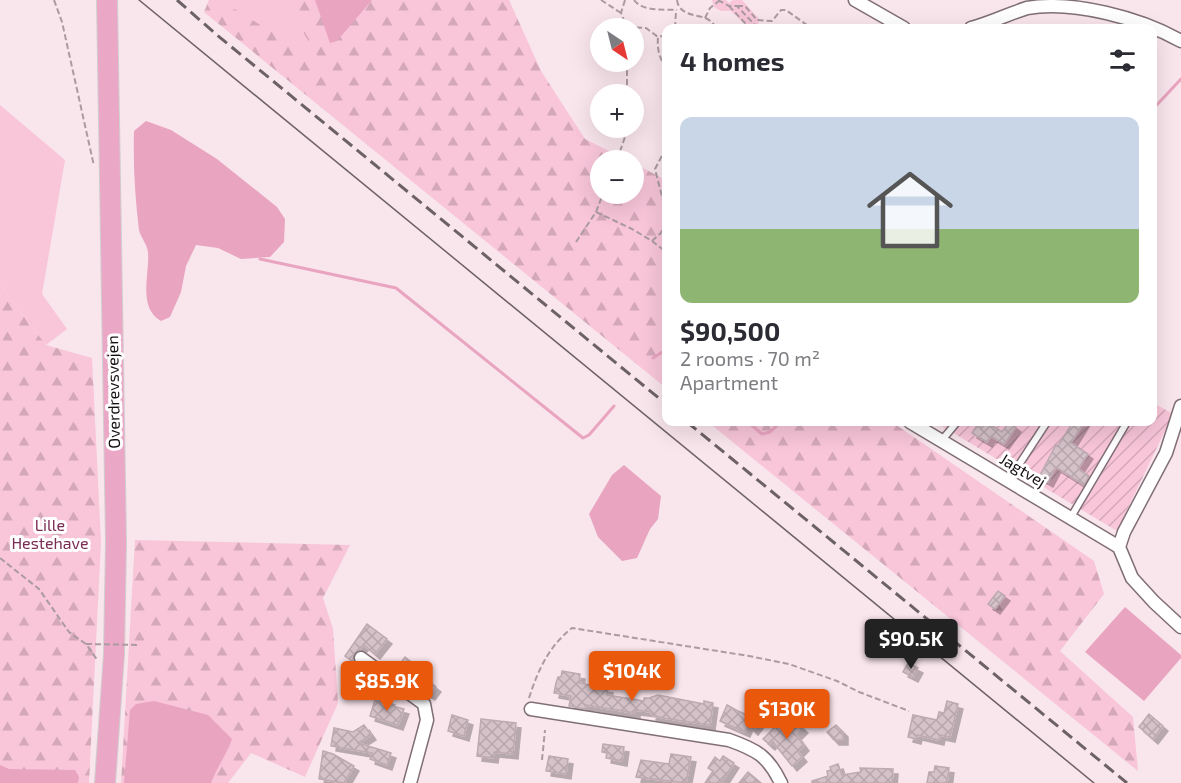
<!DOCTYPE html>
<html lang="en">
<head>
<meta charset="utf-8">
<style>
  :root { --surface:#fff; --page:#f7f7f7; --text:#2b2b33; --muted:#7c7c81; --accent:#ea580c }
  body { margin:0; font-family:"Exo 2",sans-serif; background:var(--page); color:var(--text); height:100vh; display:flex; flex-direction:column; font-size:22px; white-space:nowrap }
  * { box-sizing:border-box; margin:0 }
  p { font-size:20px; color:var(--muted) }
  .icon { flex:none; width:33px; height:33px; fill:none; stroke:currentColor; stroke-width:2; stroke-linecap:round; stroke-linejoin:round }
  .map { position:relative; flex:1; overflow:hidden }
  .side { position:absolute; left:662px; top:24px; width:495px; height:402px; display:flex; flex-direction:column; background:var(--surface); border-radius:12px; box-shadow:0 6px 24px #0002 }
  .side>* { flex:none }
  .needle { width:39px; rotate:145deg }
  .tools { position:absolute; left:590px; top:18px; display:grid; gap:12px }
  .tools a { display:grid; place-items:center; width:54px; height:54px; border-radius:50%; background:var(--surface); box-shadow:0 6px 24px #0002; font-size:30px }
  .price { position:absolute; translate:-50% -51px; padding:0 14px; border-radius:6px; background:var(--accent); color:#fff; font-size:20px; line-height:39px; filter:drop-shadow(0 2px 3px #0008) }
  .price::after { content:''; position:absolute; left:50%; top:36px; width:18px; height:14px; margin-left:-9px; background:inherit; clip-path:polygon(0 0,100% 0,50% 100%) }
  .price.active { background:#222; color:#fff }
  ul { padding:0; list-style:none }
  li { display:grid; align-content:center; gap:12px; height:318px; padding:0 18px }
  li span { display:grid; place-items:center; height:186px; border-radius:12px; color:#555 }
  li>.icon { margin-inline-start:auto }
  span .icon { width:108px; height:108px; fill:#fffc; stroke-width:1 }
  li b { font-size:26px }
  h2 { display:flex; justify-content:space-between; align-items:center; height:72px; padding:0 18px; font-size:26px }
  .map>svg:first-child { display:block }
  .green { fill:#f8c5d9 }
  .forest { fill:url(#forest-firs) }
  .garden { fill:url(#garden-furrows) }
  .water { fill:#e9a4c0 }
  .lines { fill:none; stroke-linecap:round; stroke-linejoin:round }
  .stream { stroke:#e9a4c0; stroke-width:3 }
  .building { fill:url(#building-cross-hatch); stroke:#bdaab1; stroke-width:1.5; filter:url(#shadow) }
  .service-casing { stroke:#806f76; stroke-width:9 }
  .minor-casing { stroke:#806f76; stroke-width:15 }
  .primary-casing { stroke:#d0cfd0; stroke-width:22 }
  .path { stroke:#ab9ba1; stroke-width:2; stroke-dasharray:6 3; stroke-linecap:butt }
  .service { stroke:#fff; stroke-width:6 }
  .minor { stroke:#fff; stroke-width:12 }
  .primary { stroke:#eba7c6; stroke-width:20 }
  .tram { stroke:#6c6165; stroke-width:1.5 }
  .rail { stroke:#6c6165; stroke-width:3; stroke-dasharray:12 6; stroke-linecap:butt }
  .path-bridge { stroke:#ab9ba1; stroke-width:2; stroke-dasharray:6 3; stroke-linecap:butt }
  .labels { text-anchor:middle; stroke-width:6; stroke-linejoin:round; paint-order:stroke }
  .street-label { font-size:16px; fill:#150f12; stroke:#fff }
  .park-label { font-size:16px; fill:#7b2c53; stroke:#fff }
</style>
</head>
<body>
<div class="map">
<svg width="1181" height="783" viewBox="0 0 1181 783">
  <defs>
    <pattern id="forest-firs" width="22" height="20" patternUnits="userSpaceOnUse" patternTransform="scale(1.5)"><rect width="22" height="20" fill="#f8c5d9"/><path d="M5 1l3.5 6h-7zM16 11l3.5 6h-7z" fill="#d4a8b9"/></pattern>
    <pattern id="garden-furrows" width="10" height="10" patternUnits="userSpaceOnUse" patternTransform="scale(1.5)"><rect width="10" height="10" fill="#f8c5d9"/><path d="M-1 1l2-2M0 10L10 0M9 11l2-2" fill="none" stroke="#d4a8b9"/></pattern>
    <pattern id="building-cross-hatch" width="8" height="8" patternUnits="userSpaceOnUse" patternTransform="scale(1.5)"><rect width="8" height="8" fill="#d5c2c9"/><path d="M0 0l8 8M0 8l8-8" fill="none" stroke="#b6a6ac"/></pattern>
    <filter id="shadow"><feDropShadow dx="5" dy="5" stdDeviation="0" flood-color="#0004"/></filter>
  </defs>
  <rect width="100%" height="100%" fill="#f9e5ec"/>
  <path class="green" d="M219 0H285L332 79Z
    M712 0H726L729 3 733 0H742L759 19 758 27 749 28 731 11H721L714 7Z
    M0 105 65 160 42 294 67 329 46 345 0 285Z"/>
  <path class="forest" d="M209 0H220L291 44 330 77 284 0H509L541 71 585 139 627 160H600V194H633V163L666 180V388L204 12Z
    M0 285 46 345 92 358 101 542 89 783H0Z
    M708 422H892L1094 561 1104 594 1060 651 1133 717 1138 771Z
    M135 540 350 545 323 598 333 629 338 703 305 777 251 753 228 783H121Z"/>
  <path class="garden" d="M1152 402 1173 414 1117 531 935 422H1152Z"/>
  <path class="water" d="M315 0H372L337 41 330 43Z
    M146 121 171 130 217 159 277 207 285 219 284 242 270 257 241 259 218 248 196 245 186 266 181 292 170 317 161 321C137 307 150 274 148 252 147 244 141 238 139 230 135 197 133 164 134 131Z
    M624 465 661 496 658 519 650 529 637 558 622 561 598 537 589 514 612 475Z
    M1125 607 1181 655V658L1144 701 1085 652Z
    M154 701 208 715 232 739C227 754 217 767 211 783H124L130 710 136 704Z
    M0 765 9 769 75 770 79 777 78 783H0Z"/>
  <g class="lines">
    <path class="stream" d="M1152 110 1181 79
      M260 259 396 288 583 438 589 435 614 406
      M653 358 664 351 666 353
      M748 422 762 434 770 432 781 422"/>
  </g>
  <path class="building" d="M986 422 1002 432 1009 422 1016 427 1004 444 991 436 987 442 972 433 977 425 982 428Z
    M1073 422H1084L1071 443 1088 454 1078 469 1089 476 1084 485 1056 467 1048 482 1039 477 1056 445 1058 446Z
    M998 591 1005 596 995 609 988 604Z
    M367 624 387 639 375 654 364 645 355 653 352 661 345 656Z
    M405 657 424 672 423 677 436 687 430 695 394 672Z
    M908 663 918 668 913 677 903 672Z
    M562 671 580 674 579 683 608 688 607 695 644 701V698H649L658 695 704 704V701L713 703 710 725 663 718 651 715 652 712 635 710V713L586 705 585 709 569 706 571 696 554 693 556 683 558 677H561Z
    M381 697 390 700 389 705 404 709 398 725 370 716 375 700 380 702Z
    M947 701 958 704 950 737 940 735 939 740 917 735 916 739 908 737 913 715 937 720 939 712 944 713Z
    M727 705 736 710 760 721 753 730 748 725 745 732 720 721Z
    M1149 714 1163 726 1153 739 1139 727Z
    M452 715 468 720 464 736 448 731Z
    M791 717 803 728 796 735 804 746 798 752 802 757 792 766 773 742 770 745 763 739 784 718 788 721Z
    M481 719 516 723 513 754 494 752 493 758 477 756Z
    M364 725 371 735 358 743 391 753 387 765 370 759 372 753 331 746 334 728 353 732Z
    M836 725 843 732V740H834L827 732Z
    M603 744 624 747 622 761 606 758 607 753 602 752Z
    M323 751 333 754 354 766 344 783 319 779Z
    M671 754 691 757 686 783 636 777 641 760 669 764Z
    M549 756 568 759 566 774 546 771Z
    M723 756 734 763 721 783H705L713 771 708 768 715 757 720 761Z
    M838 764 842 775 861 772 860 768 893 769 892 783H812V781L828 776 827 771 831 770 830 767Z
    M935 766 949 768 947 783H927L929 772H934Z
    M748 772 761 783H739Z"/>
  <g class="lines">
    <g class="service-casing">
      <path id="service" d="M942 440 957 422
        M1009 480 1047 422
        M1071 517 1127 422"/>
    </g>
    <g class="minor-casing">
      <path id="minor" d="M855 0 904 28
        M971 28C990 23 1008 14 1027 8 1073 0 1140 18 1181 41
        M910 422 1119 547 1132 578 1154 602 1181 627
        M1119 547 1124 532 1166 453 1181 406
        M361 658 424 704 427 720 410 783
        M531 709 729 740C757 750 768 756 781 783"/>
    </g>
    <g class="primary-casing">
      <path id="primary" d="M105 783 114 654 116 542 107 0"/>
    </g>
    <path class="path" d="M54 0 62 22 94 166
      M601 0 621 13
      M625 0 621 13 627 28
      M634 0C643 12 663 9 677 10
      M677 0C679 15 694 14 705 18 711 20 713 24 717 28
      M718 0 729 6H737L754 24 755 28
      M729 6 745 23 754 28
      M737 6H745L757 20 772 21 781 10H786L811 28
      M705 18 710 8 719 1
      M627 27 646 28 658 37
      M675 28 676 11
      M666 35 658 37C657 49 659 57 666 68
      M627 94V62
      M666 148 655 169 666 212
      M617 160 626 134V128
      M596 212 632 229 652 241 661 233 666 219
      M652 241 666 252
      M576 242 596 212 603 194
      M0 558 39 589 69 632 86 644 98 661
      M529 698C538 670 549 646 572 628L749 656 789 664 837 681 859 692 909 711
      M542 760 545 730"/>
    <use href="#service" class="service"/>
    <use href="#minor" class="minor"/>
    <use href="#primary" class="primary"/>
    <path class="tram" d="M139 0 1094 783"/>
    <path class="rail" d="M177 0 217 35 666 404
      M687 422 1127 783"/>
    <path class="path-bridge" d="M86 644 139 645"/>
  </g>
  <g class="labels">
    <g class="street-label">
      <text transform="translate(113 392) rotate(-91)" y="6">Overdrevsvejen</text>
      <text transform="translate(1023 470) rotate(31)" y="6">Jagtvej</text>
    </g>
    <g class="park-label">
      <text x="50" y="531">Lille<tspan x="50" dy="18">Hestehave</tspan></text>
    </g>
  </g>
</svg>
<div class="tools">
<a><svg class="needle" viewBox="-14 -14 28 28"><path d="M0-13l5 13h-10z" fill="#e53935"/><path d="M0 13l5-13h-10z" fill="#7c7c81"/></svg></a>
<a>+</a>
<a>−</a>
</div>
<b class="price active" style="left:911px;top:670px">$90.5K</b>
<b class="price" style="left:632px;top:702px">$104K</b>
<b class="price" style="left:387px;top:712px">$85.9K</b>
<b class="price" style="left:787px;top:740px">$130K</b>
<section class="side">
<h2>4 homes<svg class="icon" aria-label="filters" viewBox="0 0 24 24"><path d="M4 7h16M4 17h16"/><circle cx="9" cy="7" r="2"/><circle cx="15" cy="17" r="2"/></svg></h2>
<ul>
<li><span style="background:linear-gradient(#c9d6e8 60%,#8fb573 0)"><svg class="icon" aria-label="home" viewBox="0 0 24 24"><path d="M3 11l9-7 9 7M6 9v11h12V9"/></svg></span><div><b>$90,500</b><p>2 rooms · 70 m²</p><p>Apartment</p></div></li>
</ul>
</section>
</div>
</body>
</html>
